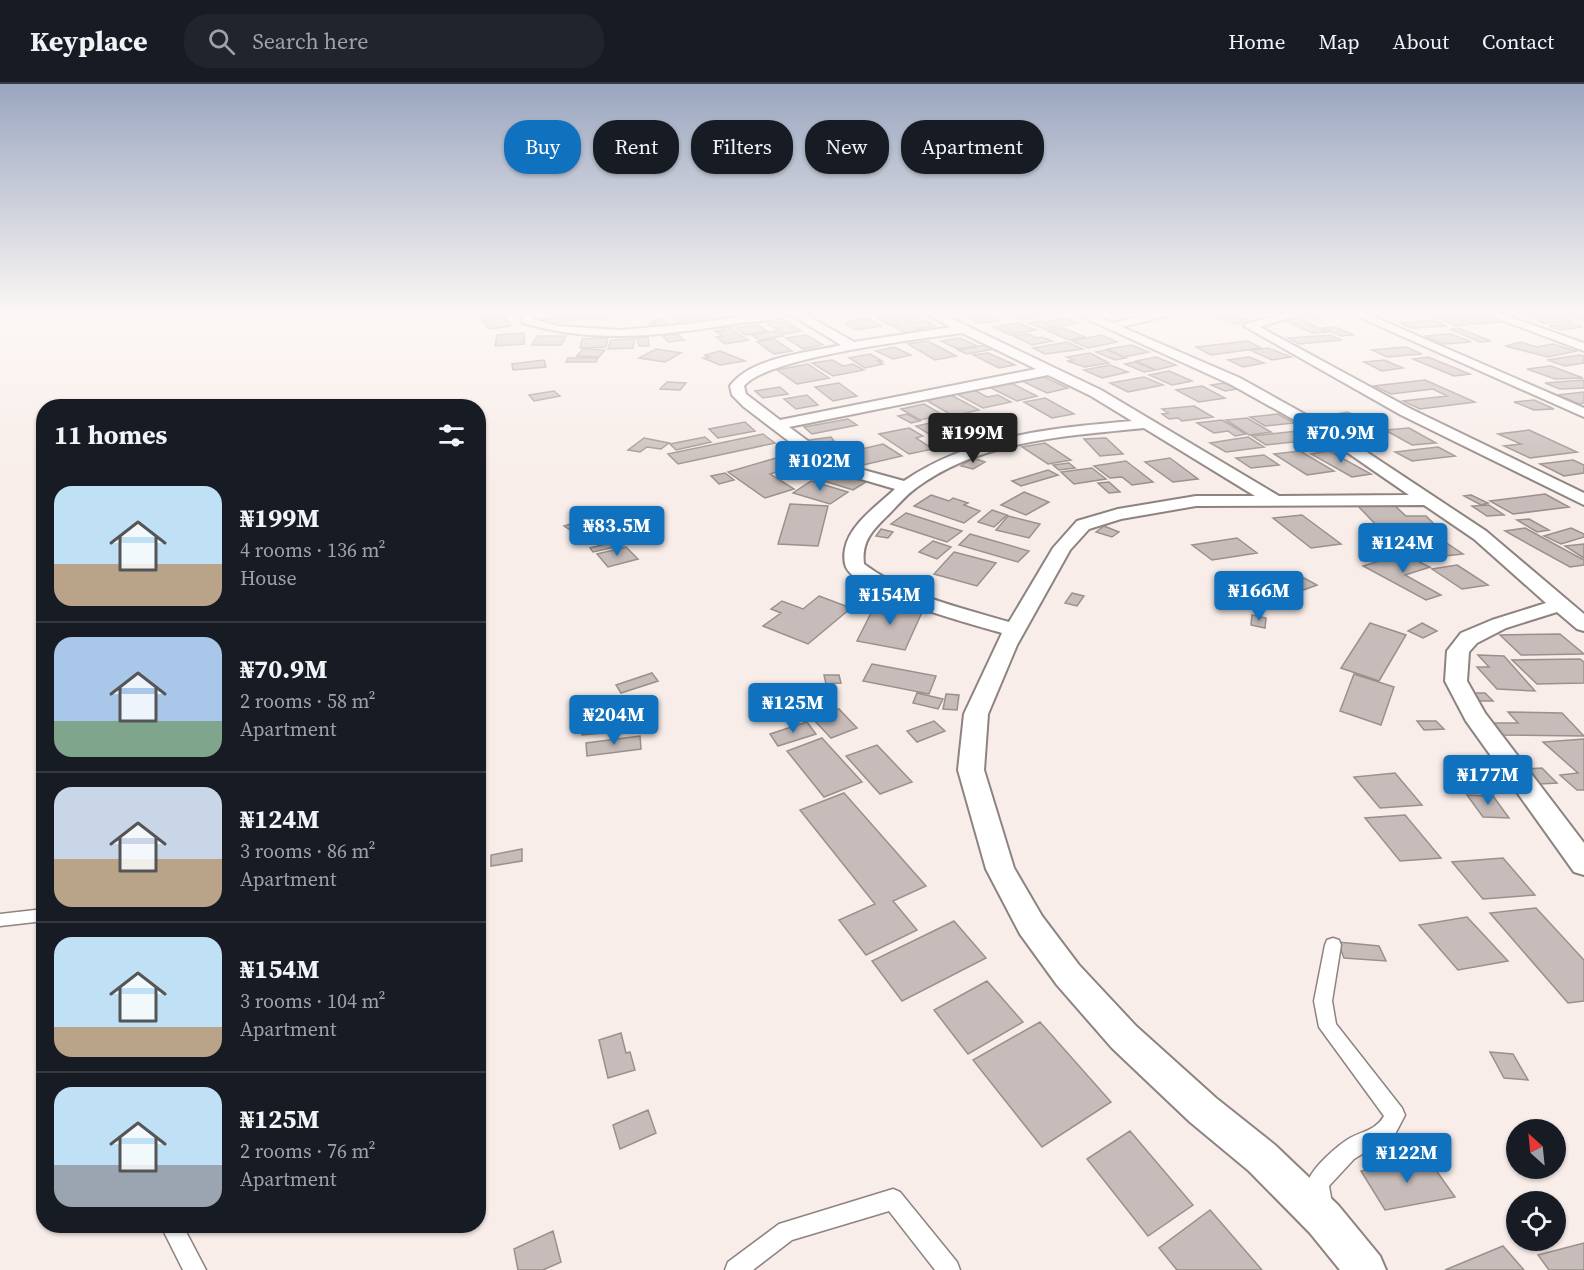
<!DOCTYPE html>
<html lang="en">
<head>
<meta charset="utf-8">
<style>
  :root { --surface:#171b24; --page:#20242c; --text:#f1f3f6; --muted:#9ea1a6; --line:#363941; --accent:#1072be }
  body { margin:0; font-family:"Source Serif 4",serif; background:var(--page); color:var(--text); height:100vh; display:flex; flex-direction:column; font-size:22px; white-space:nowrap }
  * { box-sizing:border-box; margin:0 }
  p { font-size:20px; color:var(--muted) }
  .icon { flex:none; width:33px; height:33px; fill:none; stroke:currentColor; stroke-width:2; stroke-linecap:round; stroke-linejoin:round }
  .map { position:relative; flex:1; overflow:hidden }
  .sheet { position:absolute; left:36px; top:315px; width:450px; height:834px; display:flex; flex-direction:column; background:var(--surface); border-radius:24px; box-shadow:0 2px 4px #0004 }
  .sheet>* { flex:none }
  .guide { position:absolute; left:504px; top:36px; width:570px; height:54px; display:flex; gap:12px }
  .needle { width:39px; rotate:333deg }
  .buttons { position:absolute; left:1506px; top:1035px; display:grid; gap:12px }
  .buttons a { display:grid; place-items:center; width:60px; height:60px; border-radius:50%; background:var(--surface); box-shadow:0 2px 4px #0004; font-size:30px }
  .price { position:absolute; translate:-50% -51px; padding:0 14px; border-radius:6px; background:var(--accent); color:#fff; font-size:20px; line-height:39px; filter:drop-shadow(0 2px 3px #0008) }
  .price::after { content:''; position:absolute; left:50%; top:36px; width:18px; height:14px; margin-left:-9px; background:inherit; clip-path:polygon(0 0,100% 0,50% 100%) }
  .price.active { background:#222; color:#fff }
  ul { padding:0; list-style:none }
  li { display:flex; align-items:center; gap:18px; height:150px; padding:0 18px }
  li+li { border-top:2px solid var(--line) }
  li span { display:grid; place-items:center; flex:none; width:168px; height:120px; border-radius:18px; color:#555 }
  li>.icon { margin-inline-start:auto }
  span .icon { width:72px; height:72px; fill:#fffc; stroke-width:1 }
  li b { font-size:26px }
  h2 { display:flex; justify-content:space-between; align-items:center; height:72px; padding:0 18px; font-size:26px }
  .pill { padding:0 21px; border-radius:24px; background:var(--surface); box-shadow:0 2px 4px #0004; font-size:21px; line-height:54px }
  .pill.active { background:var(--accent); color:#fff }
  header { display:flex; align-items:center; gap:36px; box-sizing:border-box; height:84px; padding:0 30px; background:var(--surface); border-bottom:2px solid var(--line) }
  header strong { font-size:28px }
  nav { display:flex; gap:33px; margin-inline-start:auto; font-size:21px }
  .search { width:420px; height:54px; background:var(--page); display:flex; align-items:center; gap:15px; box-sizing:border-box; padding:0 21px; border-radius:24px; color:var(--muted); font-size:22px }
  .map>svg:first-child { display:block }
  .building { fill:#c7bcb9; stroke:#9a908c; stroke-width:1.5 }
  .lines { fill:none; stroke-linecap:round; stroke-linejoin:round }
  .service-casing { stroke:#8d8380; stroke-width:3 }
  .minor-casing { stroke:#8d8380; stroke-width:4 }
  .service { fill:#fff; fill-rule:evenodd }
  .minor { fill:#fff; fill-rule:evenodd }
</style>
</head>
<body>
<header>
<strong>Keyplace</strong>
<div class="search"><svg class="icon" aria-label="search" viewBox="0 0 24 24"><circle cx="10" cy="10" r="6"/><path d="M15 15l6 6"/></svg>Search here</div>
<nav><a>Home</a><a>Map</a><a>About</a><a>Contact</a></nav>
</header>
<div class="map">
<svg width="1584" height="1186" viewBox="0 0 1584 1186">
  <rect width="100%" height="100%" fill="#f8ede9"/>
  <path class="building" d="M478 229H504L506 233 481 236Z
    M592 229H609L606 235H588Z
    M682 229 692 236 677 238 665 230Z
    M710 229 717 234 697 237 689 231Z
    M1014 229H1055L1057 230 1023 236 1008 230Z
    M1223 229 1248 236 1235 240 1211 232Z
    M1310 229H1323L1330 231 1312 235 1299 231Z
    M1424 229H1441L1471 240 1457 242Z
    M1444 229H1480L1483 230 1454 233Z
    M1551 229 1573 238 1543 239 1526 230Z
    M1561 229H1584V234H1574Z
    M581 230 586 234 550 240 545 235Z
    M910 230 920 235 904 238 894 232Z
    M886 231 900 239 889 241 876 233Z
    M986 231 998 237 981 239 970 234Z
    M505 233 511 242 489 245 483 236Z
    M1490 233 1503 238 1473 240 1460 235Z
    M867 234 881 242 855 246 846 240 852 239 848 237Z
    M1064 234 1078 239 1062 242 1049 237Z
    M664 235 672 241 653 244 649 240 656 239 652 237Z
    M1300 235 1327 248 1312 249 1285 236Z
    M1433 236 1447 242 1412 244 1400 239Z
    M785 237 801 247 785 250 768 240Z
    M925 237 935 242 918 245 925 249 910 251 893 242Z
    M1042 237 1058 243 1045 245 1029 239Z
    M1018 239 1036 246 1010 251 993 243Z
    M1571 240 1582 243 1560 246 1549 242Z
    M758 241 767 247 745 251 736 244Z
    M727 242 748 256 725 260 716 253 723 252 715 247 724 246 720 243Z
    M1335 243 1354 251 1341 252 1322 244Z
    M1063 244 1085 253 1069 256 1047 247Z
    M1450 245H1461L1491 257 1480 258Z
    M776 247 783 252 759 256 752 251Z
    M524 249V260L495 262 497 251Z
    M677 250 684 256 669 258 662 252Z
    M1029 250 1036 254 1042 253 1052 257 1032 261 1014 252Z
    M1451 250 1471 258 1444 260 1425 252Z
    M806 251 823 261 803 265 786 254Z
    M1101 251 1117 258 1088 264 1072 257Z
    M1330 251 1342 256 1299 260 1288 254Z
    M537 252H566L561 261H532Z
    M648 253 649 262H639L637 254Z
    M608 254 606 263 580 264 582 255Z
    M960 254 977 262 958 265 941 257Z
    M635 255 633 264 608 265 611 256Z
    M774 255 792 267 774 270 757 258Z
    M928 257 956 272 935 276 908 260Z
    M1248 257 1261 264 1211 271 1196 263Z
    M1067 258 1083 265 1045 270 1033 264Z
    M1521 258 1537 263 1553 260 1576 267 1548 273 1505 262Z
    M986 261 994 265 967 270 958 266Z
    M1131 261 1149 268 1124 273 1107 265Z
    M894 263 911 271 893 275 876 267Z
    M1406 263 1422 270 1387 273 1372 266Z
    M1268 264 1291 273 1272 276 1250 266Z
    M583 265 605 266 599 273 577 272Z
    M656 265 681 269 665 278 639 274Z
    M1107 266 1126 274 1115 276 1096 268Z
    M720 267 745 277 720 281 703 274 709 273 705 271Z
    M988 269 1015 281 999 284 973 271Z
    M1090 269 1109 279 1085 283 1067 277 1073 276 1067 273Z
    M870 270 882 277H878L883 280 865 284 849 274Z
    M1580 271 1584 272V279L1565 282 1547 276Z
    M1156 273 1176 281 1156 286 1136 277Z
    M1249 273 1264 279 1243 283 1228 276Z
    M1428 273 1470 290 1454 292 1413 275Z
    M568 274H598L596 278H566Z
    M544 276 546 283 513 286 512 280Z
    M832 276 843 282 853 280 864 286 833 292 812 279Z
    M1384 276 1403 284 1382 287 1364 278Z
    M1135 278 1155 286 1144 288 1125 280Z
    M808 280 829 294 797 300 777 286Z
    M1110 281 1128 288 1102 294 1084 286Z
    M1551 282 1583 294 1555 295 1527 285Z
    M1169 287 1192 297 1172 301 1149 291Z
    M1042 292 1068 304 1047 309 1022 297Z
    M1144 293 1163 301 1128 308 1110 299Z
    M1425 296 1475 318 1420 325 1403 317 1447 312 1433 305 1391 310 1374 302Z
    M1584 296V304L1560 305 1545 299Z
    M1007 297 1037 312 1017 317 987 302Z
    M667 298 686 299 680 306 660 305Z
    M839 299 857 312 833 317 815 303Z
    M1224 299 1238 305 1225 307 1211 301Z
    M1202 302 1225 314 1199 318 1176 306Z
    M780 303 788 310 763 314 755 307Z
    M974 306 987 313 998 311 1011 318 983 324 957 310Z
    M554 307 560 312 534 317 529 311Z
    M1584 308V319L1579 320 1558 311Z
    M807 311 818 321 796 325 784 315Z
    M951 311 979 326 953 332 926 316Z
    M1045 314 1074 330 1052 334 1024 318Z
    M1534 316 1554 325 1534 326 1514 318Z
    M924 320 943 331 920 336 901 325Z
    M1194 322 1213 333 1182 337 1178 334 1169 335 1162 330 1168 329 1162 325Z
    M1347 328 1363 334 1342 339 1326 332Z
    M907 330 920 337 911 339 898 332Z
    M1278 330 1294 339 1265 342 1250 333Z
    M965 334 980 343 971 345 956 335Z
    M1247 334 1271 348 1249 351 1226 336Z
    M848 335 857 341 812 350 804 343Z
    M1222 336 1246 350 1235 352 1228 347 1214 349 1197 339Z
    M745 338 755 347 718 354 709 345Z
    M930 339 956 355 942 358 916 342Z
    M909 344 923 352 916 354 933 365 909 370 879 350Z
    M1409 344 1436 359 1412 361 1385 346Z
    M1529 346 1577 368 1530 374 1504 362 1521 360 1498 350Z
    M1298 347 1313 356 1266 361 1252 352Z
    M763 350 775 359 678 380 668 370Z
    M705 353 711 358 676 366 670 360Z
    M831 353 834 357 813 360 809 356Z
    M1248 353 1264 363 1226 368 1210 359Z
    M644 354 669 359 661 365 647 363 640 368 628 366Z
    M1106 354 1123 370 1100 372 1084 355Z
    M1045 359 1071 376 1048 380 1022 363Z
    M883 360 902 372 859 382 840 370Z
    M1438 363 1455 372 1412 377 1395 368Z
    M1300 367 1334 387 1307 391 1274 370Z
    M1329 367 1371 390 1352 393 1311 370Z
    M790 370 805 379 770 390 794 405 765 414 728 388Z
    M1264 371 1279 381 1251 384 1236 374Z
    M973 374 985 378 973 385 961 382Z
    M1170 374 1198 395 1173 398 1145 378Z
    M1573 376 1584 381V389L1564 392 1540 380Z
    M1126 377 1153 398 1132 401 1122 393 1110 394 1094 382Z
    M1069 379 1075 384 1059 386 1053 381Z
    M1092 384 1106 395 1074 400 1061 388Z
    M1048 386 1058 391 1021 402 1012 397Z
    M834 388 866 398 853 406 821 396Z
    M725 389 734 396 719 400 711 392Z
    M811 397 848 408 830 420 793 409Z
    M1109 398 1120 408 1109 409 1098 399Z
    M1024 408 1049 418 1026 431 1001 421Z
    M1545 410 1569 423 1513 430 1490 417Z
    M931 411 949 417 953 414 968 419 964 421 980 427 964 439 914 422Z
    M1471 411 1488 419 1481 421 1464 412Z
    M790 420 828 422 818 462 778 460Z
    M1489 421 1504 431 1487 432 1472 422Z
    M1358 422H1395L1406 432H1426L1439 445 1379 444Z
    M992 426 1007 431 994 443 978 438Z
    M906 429 962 447 947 458 891 440Z
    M1302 431 1341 460 1311 464 1273 434Z
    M1008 432 1040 440 1029 454 996 446Z
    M593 433 598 437 570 446 564 442Z
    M1529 435 1549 446 1537 448 1517 436Z
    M1104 442 1119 448 1112 453 1096 448Z
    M607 443 614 451 583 459 576 450Z
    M1525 444 1584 476V481L1570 483 1505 447Z
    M1571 444 1584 450V453L1561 460 1544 452Z
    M881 445 893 448 888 454 876 452Z
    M970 450 1029 467 1018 478 959 461Z
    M618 453 624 461 593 468 590 464 606 460 603 457Z
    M1237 454 1257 469 1212 476 1192 461Z
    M1439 454 1463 470 1435 473 1412 457Z
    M933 457 951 463 937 475 919 468Z
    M1584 460V474L1565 462Z
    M626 463 638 475 608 483 597 470Z
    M954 468 996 479 977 502 934 490Z
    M1403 470 1430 483 1405 491 1441 511 1426 516 1363 482Z
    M1457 481 1488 501 1462 505 1432 485Z
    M1293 488 1317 501 1279 515 1256 501Z
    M1072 509 1084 512 1077 522 1065 519Z
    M819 512 851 524 808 560 763 542 781 529 771 525 782 517 803 525Z
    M877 517 923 526 905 566 857 557Z
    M1252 531 1266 534 1265 544 1251 541Z
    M1370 539 1406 551 1379 597 1341 584Z
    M1422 539 1437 547 1423 554 1408 547Z
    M1560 550 1584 570 1521 571 1500 551Z
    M1478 571 1504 572 1535 607 1497 605 1477 583H1489Z
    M1580 575 1584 578V599L1537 600 1512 576Z
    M872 580 936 592 929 610 863 597Z
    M652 589 658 597 621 609 616 601Z
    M1354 590 1394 603 1381 641 1340 627Z
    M824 591H839L841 599 826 600Z
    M917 609 943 615 938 625 913 619Z
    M1470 609H1485L1493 617H1478Z
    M946 610 959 611 957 626 943 625Z
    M839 625 857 644 831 654 813 635Z
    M600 626 603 634 582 638 579 631Z
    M1508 628 1562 629 1584 652 1501 651 1491 639H1518Z
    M934 637 945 647 917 658 907 647Z
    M1417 637H1436L1444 645 1424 646Z
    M605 638 604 649 582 651 583 640Z
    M807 638 816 650 778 662 770 650Z
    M640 652 641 665 587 672 586 659Z
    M822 654 862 698 824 713 787 667Z
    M1584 655V706H1577L1560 691 1578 689 1543 658Z
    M877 661 912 698 880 710 846 672Z
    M1542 684 1557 699 1539 700 1524 685Z
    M1395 689 1422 721 1380 724 1354 693Z
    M844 709 926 802 893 817 917 846 866 871 839 836 875 820 800 726Z
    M1467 711 1493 712 1509 734 1483 733Z
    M1405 731 1441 774 1400 777 1365 734Z
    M522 765V777L491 782V771Z
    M1503 774 1535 811 1483 815 1452 778Z
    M1536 824 1584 876V917L1568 919 1490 829Z
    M1467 833 1508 877 1458 886 1419 841Z
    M954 837 986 874 902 917 872 877Z
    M1338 858 1379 862 1386 877 1344 874Z
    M987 897 1023 938 968 970 934 926Z
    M1040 938 1111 1018 1042 1063 973 976Z
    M621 949 626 969 630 968 635 986 608 994 599 956Z
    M1490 968 1513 970 1528 996 1504 994Z
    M648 1026 656 1049 620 1065 613 1041Z
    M1130 1047 1193 1121 1148 1152 1087 1075Z
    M1428 1075 1455 1113 1385 1126 1361 1087Z
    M1210 1126 1262 1186H1177L1159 1164Z
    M553 1147 561 1178 543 1186H518L514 1165Z
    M1584 1159V1186H1549L1538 1171Z
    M1503 1162 1524 1186H1445Z"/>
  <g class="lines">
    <g class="service-casing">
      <path id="service" d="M44 825V837L0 842V830Z
        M1333 854 1339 856 1341 861 1332 917 1336 940 1402 1024 1405 1031 1392 1056 1370 1065 1354 1075 1329 1102 1332 1119 1329 1126 1322 1129 1315 1126C1312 1119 1307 1107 1308 1099 1310 1085 1338 1061 1350 1054 1363 1047 1376 1046 1384 1032L1319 943 1314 917 1325 861 1327 856Z
        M893 1105 900 1108 957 1178 960 1186H935L889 1127 792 1156 753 1186H725L728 1178 779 1140Z
        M161 1142H183L206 1186H183Z"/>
    </g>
    <g class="minor-casing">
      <path id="minor" d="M524 229H536L533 235 557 242 620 246 689 240 763 229H803L854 258 951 243 925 229H940L1101 306 1279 412 1409 411 1325 353 1230 300 1074 229H1089L1112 239 1153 229H1172L1170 231 1122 243 1240 294 1335 347 1486 447 1584 530V547L1577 545 1557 528 1506 544 1477 559 1469 568 1467 597 1485 629 1584 759V791L1574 788 1466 637 1445 597 1447 567 1461 549 1492 536 1546 519 1474 455 1424 421 1196 422 1121 435 1089 445 1070 466 1017 561 988 630 984 686 1014 784 1042 832 1079 881 1136 942 1216 1014 1275 1061 1338 1121 1380 1172 1386 1186H1340L1310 1149 1249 1087 1190 1038 1112 964 1057 901 1020 850 986 785 958 686 964 630 1002 549C972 540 859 511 846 483 844 478 844 470 845 465 849 441 878 421 895 405L837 388 815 377 744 323 732 311 730 302C751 273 808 269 841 261L790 230C777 237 756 237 741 239 666 251 597 261 523 239L521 237ZM962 249 1036 285 780 336 746 310 744 302C767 273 920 255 962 249ZM1048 291 1091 312 1132 337C1054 344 971 351 904 397L849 382 827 371 789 343ZM1144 344 1255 412H1196L1118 425 1077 437 1053 464 1009 538C958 523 907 512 864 480 861 456 874 445 889 430 898 421 906 411 916 404 980 356 1067 352 1144 344Z
        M1286 229H1304L1260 243 1411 325 1584 409V421L1401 331 1244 242 1246 240Z
        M1350 229H1365L1584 324V333Z
        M1483 229H1499L1584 259V267Z"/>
    </g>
    <use href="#service" class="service"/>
    <use href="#minor" class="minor"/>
  </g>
  <linearGradient id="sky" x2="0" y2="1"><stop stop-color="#9aa6bf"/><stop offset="0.58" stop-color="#fcf7f5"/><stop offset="1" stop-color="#fcf7f5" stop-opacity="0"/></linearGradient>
  <rect width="1584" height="395" fill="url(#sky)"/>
</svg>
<div class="buttons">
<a><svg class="needle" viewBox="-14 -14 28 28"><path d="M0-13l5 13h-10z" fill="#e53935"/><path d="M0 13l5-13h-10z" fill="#9ea1a6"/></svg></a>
<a><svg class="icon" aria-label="locate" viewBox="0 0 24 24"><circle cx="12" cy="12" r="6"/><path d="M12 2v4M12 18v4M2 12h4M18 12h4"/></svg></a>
</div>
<b class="price active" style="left:973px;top:380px">₦199M</b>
<b class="price" style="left:1341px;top:380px">₦70.9M</b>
<b class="price" style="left:820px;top:408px">₦102M</b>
<b class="price" style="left:617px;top:473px">₦83.5M</b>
<b class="price" style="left:1403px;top:490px">₦124M</b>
<b class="price" style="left:1259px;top:538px">₦166M</b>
<b class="price" style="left:890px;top:542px">₦154M</b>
<b class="price" style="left:793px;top:650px">₦125M</b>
<b class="price" style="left:614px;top:662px">₦204M</b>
<b class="price" style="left:1488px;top:722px">₦177M</b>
<b class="price" style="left:1407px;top:1100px">₦122M</b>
<div class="guide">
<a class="pill active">Buy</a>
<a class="pill">Rent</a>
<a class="pill">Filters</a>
<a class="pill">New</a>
<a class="pill">Apartment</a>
</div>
<section class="sheet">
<h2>11 homes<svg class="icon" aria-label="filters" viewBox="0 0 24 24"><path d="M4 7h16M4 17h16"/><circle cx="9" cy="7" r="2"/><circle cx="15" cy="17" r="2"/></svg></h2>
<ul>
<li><span style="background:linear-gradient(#bfe0f5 65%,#b9a48a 0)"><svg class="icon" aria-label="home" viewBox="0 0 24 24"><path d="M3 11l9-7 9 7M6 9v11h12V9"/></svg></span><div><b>₦199M</b><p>4 rooms · 136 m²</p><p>House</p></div></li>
<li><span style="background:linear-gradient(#a9c7e8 70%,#7fa58c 0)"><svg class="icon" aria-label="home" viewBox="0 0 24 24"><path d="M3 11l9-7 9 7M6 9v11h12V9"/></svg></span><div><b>₦70.9M</b><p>2 rooms · 58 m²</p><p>Apartment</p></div></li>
<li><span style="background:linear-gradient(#c9d6e8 60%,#b9a48a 0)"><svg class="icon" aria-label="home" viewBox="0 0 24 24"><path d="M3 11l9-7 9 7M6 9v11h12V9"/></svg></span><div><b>₦124M</b><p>3 rooms · 86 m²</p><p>Apartment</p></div></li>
<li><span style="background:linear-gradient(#bfe0f5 75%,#b9a48a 0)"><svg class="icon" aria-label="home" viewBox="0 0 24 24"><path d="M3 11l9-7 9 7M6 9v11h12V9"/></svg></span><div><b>₦154M</b><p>3 rooms · 104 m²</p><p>Apartment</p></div></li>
<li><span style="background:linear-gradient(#bfe0f5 65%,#9aa5b1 0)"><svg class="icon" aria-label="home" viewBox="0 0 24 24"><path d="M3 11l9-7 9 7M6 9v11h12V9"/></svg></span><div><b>₦125M</b><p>2 rooms · 76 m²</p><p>Apartment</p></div></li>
</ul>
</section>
</div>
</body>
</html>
